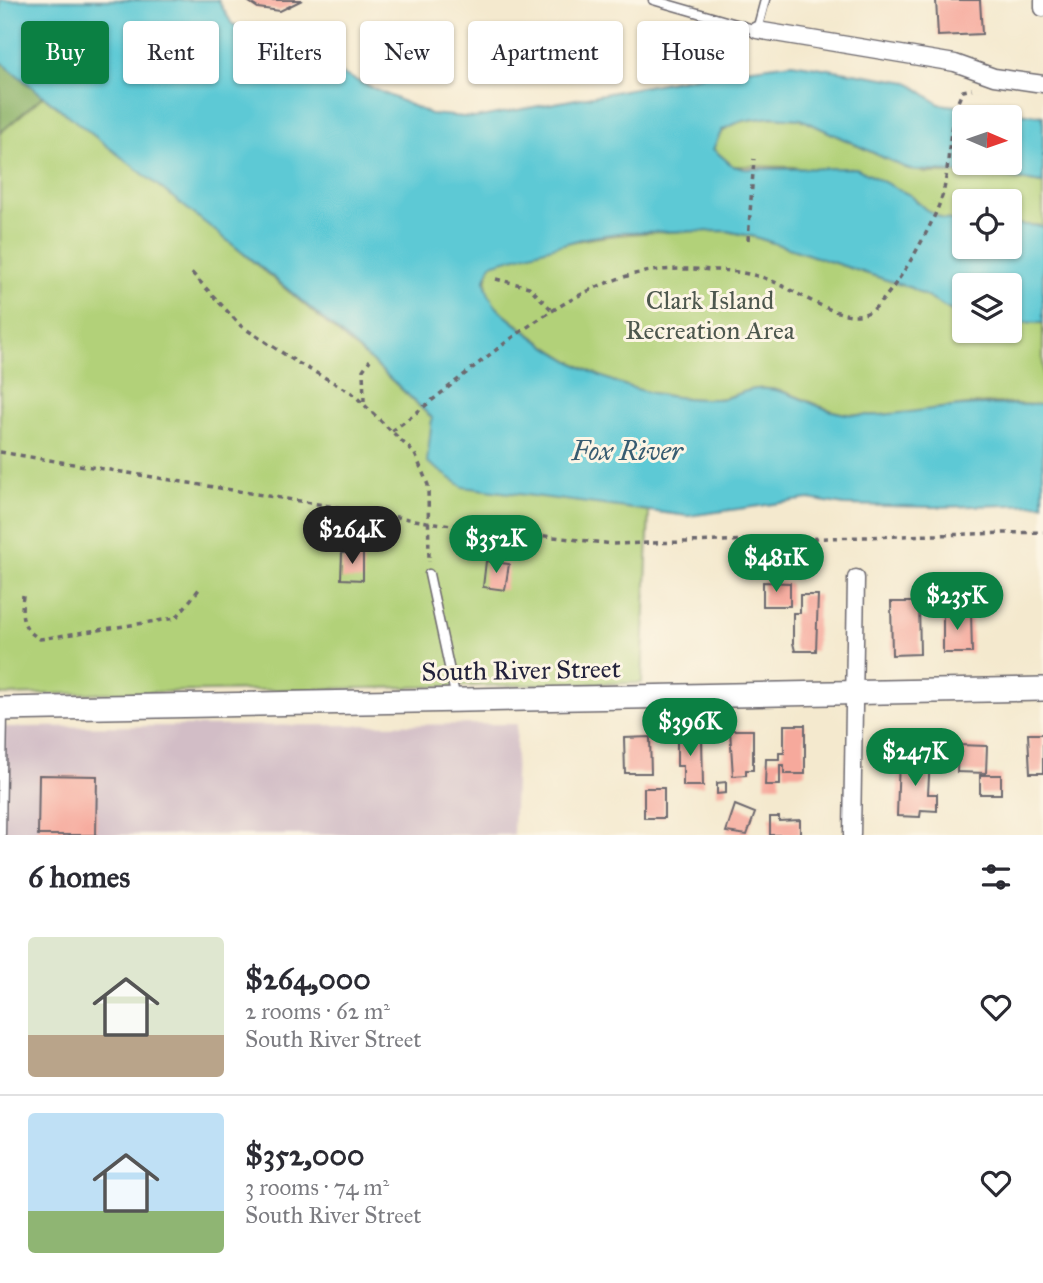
<!DOCTYPE html>
<html lang="en">
<head>
<meta charset="utf-8">
<style>
  :root { --surface:#fff; --page:#f2f2f3; --text:#2b2b33; --muted:#7c7c81; --line:#e1e1e2; --accent:#0b8043 }
  body { margin:0; font-family:"IM FELL Great Primer",serif; background:var(--page); color:var(--text); height:100vh; display:flex; flex-direction:column; font-size:26px; white-space:nowrap }
  * { box-sizing:border-box; margin:0 }
  p { font-size:23px; color:var(--muted) }
  .icon { flex:none; width:38px; height:38px; fill:none; stroke:currentColor; stroke-width:2; stroke-linecap:round; stroke-linejoin:round }
  .map { position:relative; height:835px; overflow:hidden }
  .panel { display:flex; flex-direction:column; background:var(--surface); flex:1 }
  .panel>* { flex:none }
  .banner { position:absolute; left:21px; top:21px; width:1001px; height:63px; display:flex; gap:14px }
  .needle { width:46px; rotate:92deg }
  .tools { position:absolute; left:952px; top:105px; display:grid; gap:14px }
  .tools a { display:grid; place-items:center; width:70px; height:70px; border-radius:7px; background:var(--surface); box-shadow:0 2px 5px #0004; font-size:35px }
  .price { position:absolute; translate:-50% -60px; padding:0 16px; border-radius:24px; background:var(--accent); color:#fff; font-size:23px; line-height:46px; filter:drop-shadow(0 2px 4px #0008) }
  .price::after { content:''; position:absolute; left:50%; top:42px; width:21px; height:16px; margin-left:-10px; background:inherit; clip-path:polygon(0 0,100% 0,50% 100%) }
  .price.on { background:#222; color:#fff }
  ul { padding:0; list-style:none }
  li { display:flex; align-items:center; gap:21px; height:175px; padding:0 28px }
  li+li { border-top:2px solid var(--line) }
  li span { display:grid; place-items:center; flex:none; width:196px; height:140px; border-radius:7px; color:#555 }
  li>.icon { margin-inline-start:auto }
  span .icon { width:84px; height:84px; fill:#fffc; stroke-width:1 }
  li b { font-size:30px }
  h2 { display:flex; justify-content:space-between; align-items:center; height:84px; padding:0 28px; font-size:30px }
  .pill { padding:0 24px; border-radius:7px; background:var(--surface); box-shadow:0 2px 5px #0004; font-size:24px; line-height:63px }
  .pill.on { background:var(--accent); color:#fff }
  .map>svg:first-child { display:block }
  .industrial { fill:#d2bdc6 }
  .green { fill:#b2d179; stroke:#6a7a5a; stroke-width:2 }
  .forest { fill:#8db369; stroke:#586a52; stroke-width:2 }
  .water { fill:#5dc9d5; stroke:#407688; stroke-width:2; fill-rule:evenodd }
  .building { fill:#f6a99c }
  .lines { fill:none; stroke-linecap:round; stroke-linejoin:round }
  .service-casing { stroke:#6c686e; stroke-width:11 }
  .minor-casing { stroke:#6c686e; stroke-width:19 }
  .secondary-casing { stroke:#6c686e; stroke-width:26 }
  .path { stroke:#6c686e; stroke-width:3.5; stroke-dasharray:5 5; stroke-linecap:butt }
  .service { stroke:#fff; stroke-width:8 }
  .minor { stroke:#fff; stroke-width:16 }
  .secondary { stroke:#fff; stroke-width:23 }
  .labels { text-anchor:middle; stroke-width:6; stroke-linejoin:round; paint-order:stroke }
  .park-label { font-size:26px; fill:#4d574e; stroke:#fcf5e5 }
  .street-label { font-size:26px; fill:#22223b; stroke:#fcf5e5 }
  .water-label { font-size:28px; font-style:italic; fill:#375c71; stroke:#fcf5e5 }
</style>
</head>
<body>
<div class="map">
<svg width="1043" height="835" viewBox="0 0 1043 835">
  <rect width="100%" height="100%" fill="#fcf5e5"/>
  <filter id="ink" filterUnits="userSpaceOnUse"><feTurbulence type="fractalNoise" baseFrequency=".0143" numOctaves="2"/><feDisplacementMap in="SourceGraphic" scale="14" xChannelSelector="R" yChannelSelector="G"/><feConvolveMatrix kernelMatrix="1 2 1 2 8 2 1 2 1" color-interpolation-filters="sRGB"/></filter>
  <filter id="wash" filterUnits="userSpaceOnUse"><feTurbulence type="fractalNoise" baseFrequency=".00686" numOctaves="4" result="noise"/><feDisplacementMap in="SourceGraphic" scale="28" xChannelSelector="R" yChannelSelector="G"/><feGaussianBlur stdDeviation="1.57" result="paint"/><feColorMatrix in="noise" values="0 0 0 0 0 0 0 0 0 0 0 0 0 0 0 0 0 1.4 0 .05"/><feComposite in="paint" operator="in"/></filter>
  <g filter="url(#wash)">
    <rect width="100%" height="100%" fill="#f4e9ce"/>
    <path class="industrial" d="M517 724 513 835H0V727Z"/>
    <path class="green" d="M43 96 194 212 370 360 432 418 565 499 649 511 642 683 0 695V117Z
      M771 117 801 119 884 158 925 173H974L1043 183V226L1010 224V201H964V222L943 219 925 209 910 195 793 167 733 166 713 149C720 121 746 120 771 117Z
      M727 231 755 237 911 288 964 318V331H1010V322L1043 323V405C1025 405 1008 403 990 403 943 405 894 420 847 414 816 410 789 385 756 389 742 390 731 399 715 399 640 400 579 373 521 327 496 309 477 297 491 264 569 235 645 230 727 231Z"/>
    <path class="forest" d="M0 61 43 96 0 133Z"/>
    <path class="water" d="M0 0H218L232 24 430 114 475 118 721 72 792 63 908 82 939 104 1043 116V183L974 173 910 170 801 119 771 117 741 121 722 130 713 149 733 166 745 169 856 168 910 195 925 209 943 219 964 222V247H1010V224L1043 226V323L1010 322V285H964V318L911 288 755 237 727 231 625 232 585 238 491 264 485 279C487 305 506 316 525 331 581 374 645 401 716 399 731 399 743 390 756 389 789 386 816 411 847 414 878 418 912 411 942 408 976 404 1009 404 1043 405V504L936 507 844 505 809 499 688 516 463 487 427 462 432 418C298 287 145 179 0 61ZM964 117H1010V163H964Z"/>
    <g id="blocks">
      <path class="building" d="M246 0H302L280 11 258 8Z
        M936 0H980L982 34 938 36Z
        M342 553H363V580L341 579Z
        M486 561 509 564 505 590 483 587Z
        M763 582 790 583V606H763Z
        M800 595H818L816 651H795L793 643V613H800Z
        M891 602H919L920 654 892 655Z
        M943 611H971L972 653H943Z
        M784 725H805V774H784V765H780V785H765L766 759H779V753H784Z
        M730 730H753V770H746V775L733 776Z
        M677 731H692V737L702 736 703 786H683V766H677Z
        M1028 734H1043V773H1030Z
        M650 737 651 773H625L624 738Z
        M958 745 987 746 986 773 957 772Z
        M899 758 930 759 928 794H937V811L921 810 920 817 897 816Z
        M39 775 97 776 96 835H38Z
        M980 775H1001V794H980Z
        M726 782V793L717 794V783Z
        M644 788H664V818H644Z
        M735 805 755 813 747 835 726 832Z
        M770 817H779V821L800 820V835H770Z"/>
    </g>
  </g>
  <g filter="url(#ink)">
    <use href="#blocks" fill-opacity="0" stroke="#6c686e" stroke-width="2"/>
    <g class="lines">
      <g class="service-casing">
        <path id="service" d="M653 0 757 30 765 0
          M429 574 456 699
          M1 835 3 712"/>
      </g>
      <g class="minor-casing">
        <path id="minor" d="M1043 0V8
          M757 30 955 63 994 77 1043 84
          M852 835 856 578"/>
      </g>
      <g class="secondary-casing">
        <path id="secondary" d="M0 709 1043 689"/>
      </g>
      <path class="path" d="M748 240 754 159
        M192 273 241 326 298 363 351 392 415 454 428 485 429 562
        M496 279 529 287 553 311
        M364 401 363 370 370 360
        M392 431C461 381 543 301 624 277 651 268 686 268 714 270 728 270 746 273 761 277 792 285 849 334 876 307 898 287 938 218 944 189 951 157 947 120 963 91L972 89
        M0 452 427 522 613 544 1043 532
        M23 595C21 617 21 628 40 639L176 618 200 588"/>
      <use href="#service" class="service"/>
      <use href="#minor" class="minor"/>
      <use href="#secondary" class="secondary"/>
    </g>
  </g>
  <g class="labels">
    <g class="park-label">
      <text x="710" y="309">Clark Island<tspan x="710" dy="30">Recreation Area</tspan></text>
    </g>
    <g class="street-label">
      <text transform="translate(521 670) rotate(-1)" y="9">South River Street</text>
    </g>
    <g class="water-label">
      <text x="627" y="460">Fox River</text>
    </g>
  </g>
</svg>
<div class="tools">
<a><svg class="needle" viewBox="-14 -14 28 28"><path d="M0-13l5 13h-10z" fill="#e53935"/><path d="M0 13l5-13h-10z" fill="#7c7c81"/></svg></a>
<a><svg class="icon" aria-label="locate" viewBox="0 0 24 24"><circle cx="12" cy="12" r="6"/><path d="M12 2v4M12 18v4M2 12h4M18 12h4"/></svg></a>
<a><svg class="icon" aria-label="layers" viewBox="0 0 24 24"><path d="M12 4l9 5-9 5-9-5zM3 14l9 5 9-5"/></svg></a>
</div>
<b class="price on" style="left:352px;top:566px">$264K</b>
<b class="price" style="left:496px;top:575px">$352K</b>
<b class="price" style="left:776px;top:594px">$481K</b>
<b class="price" style="left:957px;top:632px">$235K</b>
<b class="price" style="left:690px;top:758px">$396K</b>
<b class="price" style="left:915px;top:788px">$247K</b>
<div class="banner">
<a class="pill on">Buy</a>
<a class="pill">Rent</a>
<a class="pill">Filters</a>
<a class="pill">New</a>
<a class="pill">Apartment</a>
<a class="pill">House</a>
</div>
</div>
<section class="panel">
<h2>6 homes<svg class="icon" aria-label="filters" viewBox="0 0 24 24"><path d="M4 7h16M4 17h16"/><circle cx="9" cy="7" r="2"/><circle cx="15" cy="17" r="2"/></svg></h2>
<ul>
<li><span style="background:linear-gradient(#dfe7d0 70%,#b9a48a 0)"><svg class="icon" aria-label="home" viewBox="0 0 24 24"><path d="M3 11l9-7 9 7M6 9v11h12V9"/></svg></span><div><b>$264,000</b><p>2 rooms · 62 m²</p><p>South River Street</p></div><svg class="icon" aria-label="heart" viewBox="0 0 24 24"><path d="M12 20l-8-8c-3-5 5-10 8-4 3-6 11-1 8 4z"/></svg></li>
<li><span style="background:linear-gradient(#bfe0f5 70%,#8fb573 0)"><svg class="icon" aria-label="home" viewBox="0 0 24 24"><path d="M3 11l9-7 9 7M6 9v11h12V9"/></svg></span><div><b>$352,000</b><p>3 rooms · 74 m²</p><p>South River Street</p></div><svg class="icon" aria-label="heart" viewBox="0 0 24 24"><path d="M12 20l-8-8c-3-5 5-10 8-4 3-6 11-1 8 4z"/></svg></li>
</ul>
</section>
</body>
</html>
